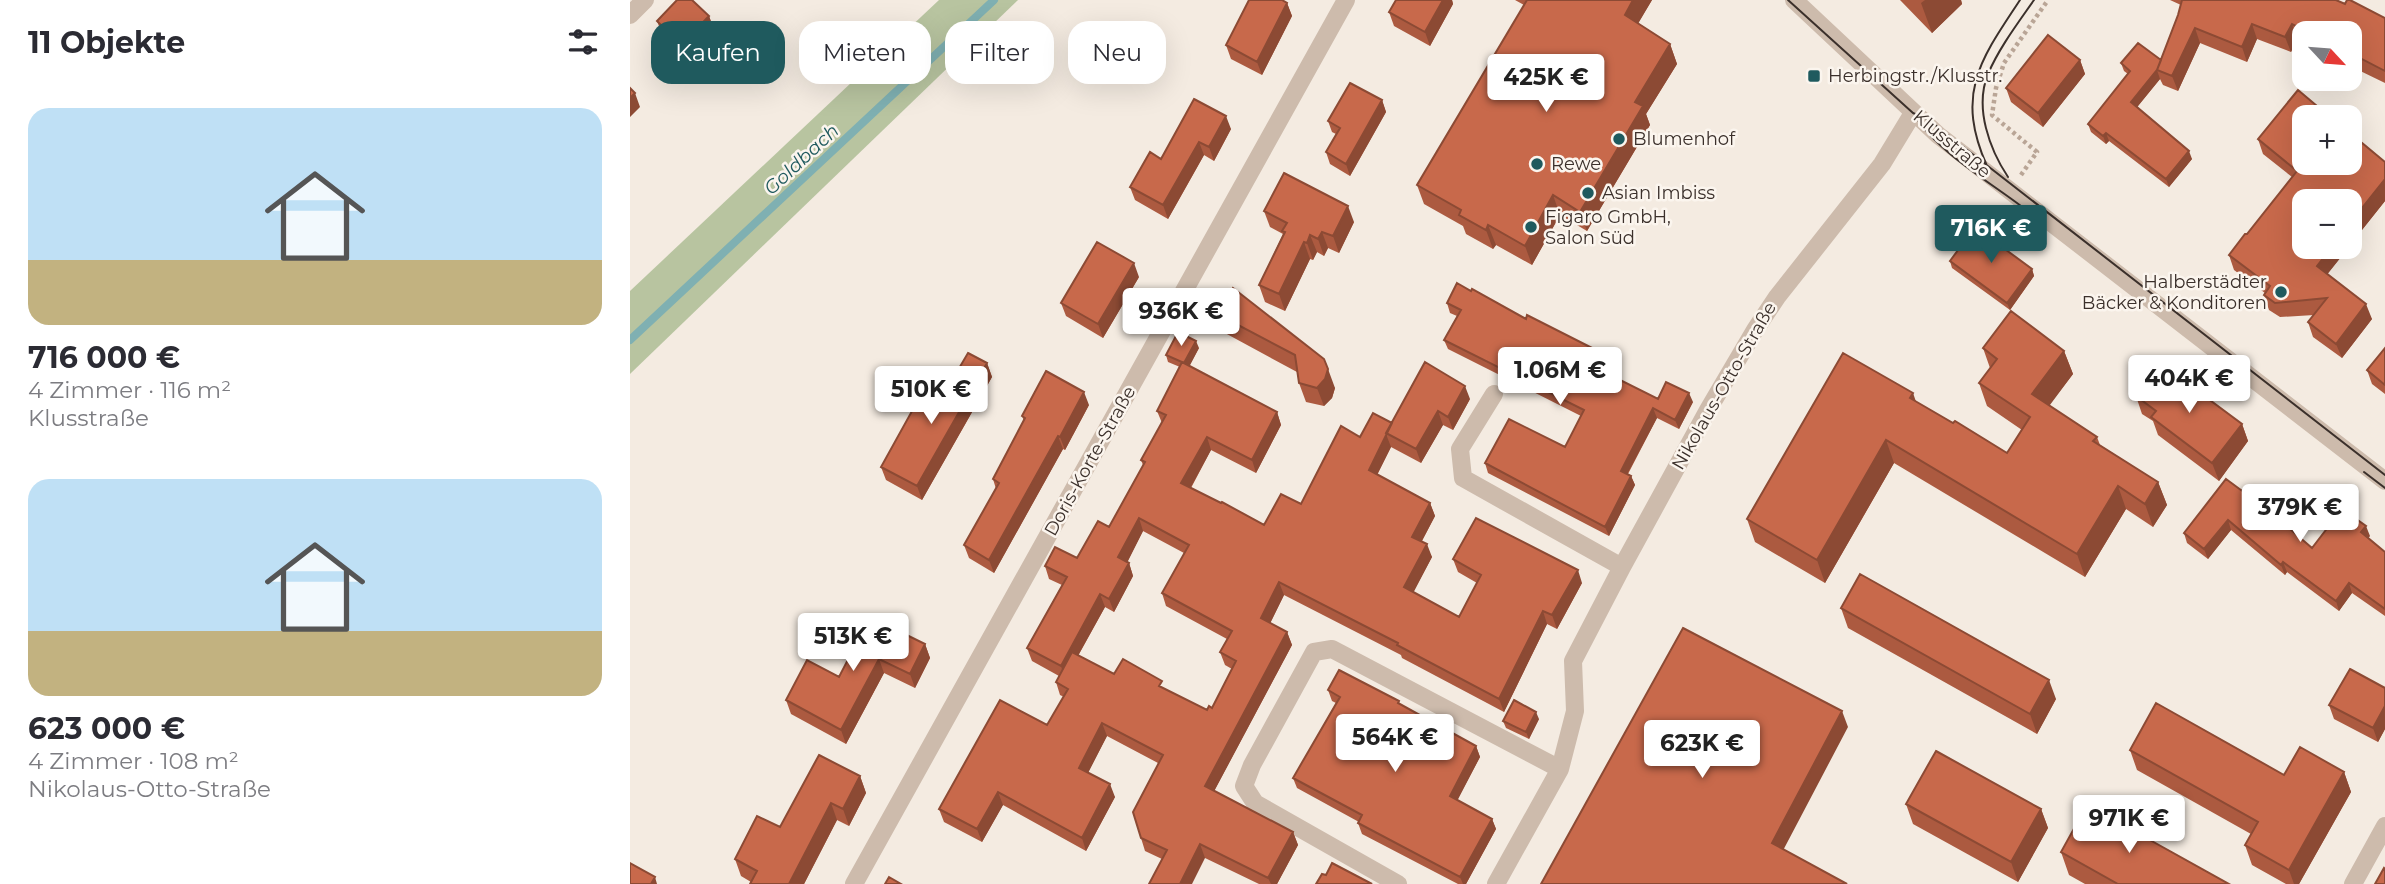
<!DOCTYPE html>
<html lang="de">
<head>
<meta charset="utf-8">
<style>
  :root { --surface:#fff; --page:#f7f7f7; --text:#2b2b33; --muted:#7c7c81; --accent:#1f5a5e }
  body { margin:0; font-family:Montserrat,sans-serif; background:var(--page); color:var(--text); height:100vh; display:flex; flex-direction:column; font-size:26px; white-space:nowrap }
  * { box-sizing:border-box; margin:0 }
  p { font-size:23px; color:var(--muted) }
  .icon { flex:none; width:38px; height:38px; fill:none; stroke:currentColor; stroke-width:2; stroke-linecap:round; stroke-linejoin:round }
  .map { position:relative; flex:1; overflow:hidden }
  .details { display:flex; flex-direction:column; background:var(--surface); width:630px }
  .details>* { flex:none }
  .top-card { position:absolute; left:21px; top:21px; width:665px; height:63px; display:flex; gap:14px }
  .needle { width:46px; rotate:116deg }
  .buttons { position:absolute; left:1662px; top:21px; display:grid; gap:14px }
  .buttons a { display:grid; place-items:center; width:70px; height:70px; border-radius:14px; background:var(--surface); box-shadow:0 7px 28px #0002; font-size:35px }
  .price { position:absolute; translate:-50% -60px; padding:0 16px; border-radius:7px; background:#fff; color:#222; font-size:23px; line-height:46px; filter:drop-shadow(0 2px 4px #0008) }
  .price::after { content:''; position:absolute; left:50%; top:42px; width:21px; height:16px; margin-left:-10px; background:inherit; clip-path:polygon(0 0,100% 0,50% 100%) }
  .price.active { background:var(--accent); color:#fff }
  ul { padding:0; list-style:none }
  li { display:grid; align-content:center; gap:14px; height:371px; padding:0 28px }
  li span { display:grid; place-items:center; height:217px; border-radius:21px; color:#555 }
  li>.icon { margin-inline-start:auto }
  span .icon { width:126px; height:126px; fill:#fffc; stroke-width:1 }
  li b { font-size:30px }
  h2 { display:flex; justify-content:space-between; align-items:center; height:84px; padding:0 28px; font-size:30px }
  .chip { padding:0 24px; border-radius:21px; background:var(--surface); box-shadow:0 7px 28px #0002; font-size:24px; line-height:63px }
  .chip.active { background:var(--accent); color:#fff }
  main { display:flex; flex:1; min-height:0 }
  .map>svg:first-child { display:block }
  .green { fill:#b8c4a0 }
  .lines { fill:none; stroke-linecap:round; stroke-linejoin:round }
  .stream { stroke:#7fb0b2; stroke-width:8 }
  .path { stroke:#b9a596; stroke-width:4.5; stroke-dasharray:3.5 3.5; stroke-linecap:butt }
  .minor { stroke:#cdbbac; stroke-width:18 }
  .tram { stroke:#3b302b; stroke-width:2 }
  .wall { fill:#ac5a40; fill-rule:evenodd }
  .shaded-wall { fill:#8c4a34 }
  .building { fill:#c8694b; stroke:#8c4a34; stroke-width:2 }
  .poi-dot { fill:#1f5a5e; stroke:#fbf5ee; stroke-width:2.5 }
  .labels { text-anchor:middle; stroke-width:5; stroke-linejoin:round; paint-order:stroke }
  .poi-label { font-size:18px; fill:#3b302b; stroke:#fbf5ee; text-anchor:start }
  .street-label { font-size:18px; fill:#3b302b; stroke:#fbf5ee }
  .water-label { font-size:19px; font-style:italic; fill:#1f5a5e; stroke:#fbf5ee }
</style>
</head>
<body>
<main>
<section class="details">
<h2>11 Objekte<svg class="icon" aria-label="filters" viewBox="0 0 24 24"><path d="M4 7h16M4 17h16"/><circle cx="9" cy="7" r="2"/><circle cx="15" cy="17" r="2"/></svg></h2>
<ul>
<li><span style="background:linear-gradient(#bfe0f5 70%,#c2b280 0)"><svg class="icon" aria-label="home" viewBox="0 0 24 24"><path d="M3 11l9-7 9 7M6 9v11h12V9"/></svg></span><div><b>716 000 €</b><p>4 Zimmer · 116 m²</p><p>Klusstraße</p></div></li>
<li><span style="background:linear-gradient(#bfe0f5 70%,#c2b280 0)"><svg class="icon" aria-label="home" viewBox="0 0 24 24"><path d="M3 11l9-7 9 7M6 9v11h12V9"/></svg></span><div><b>623 000 €</b><p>4 Zimmer · 108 m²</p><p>Nikolaus-Otto-Straße</p></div></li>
</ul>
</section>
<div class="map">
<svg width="1755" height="884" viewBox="0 0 1755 884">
  <rect width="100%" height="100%" fill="#f4ebe1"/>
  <path class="green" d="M309 0H388L0 374V291Z"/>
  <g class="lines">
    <path class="stream" d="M0 340 364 0"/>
    <path class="path" d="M1391 175 1407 152 1362 115 1366 88 1374 63 1418 0
      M1358 220 1367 207"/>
    <path class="minor" d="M1164 0 1308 135 1755 481
      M0 15 15 0
      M864 394 830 449 833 478 992 567
      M224 884 716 0
      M768 884 625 803 614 786 622 765 684 652 702 649 930 769
      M866 884 930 769 945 711 943 661 992 567 1078 410 1125 330 1147 297 1252 164 1283 113
      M1723 884 1755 826"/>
    <path class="tram" d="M1158 0 1283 113 1300 121 1755 475
      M1287 119C1310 153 1358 181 1391 206
      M1357 166C1325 94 1350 60 1390 0
      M1378 177C1360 150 1344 108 1358 74 1369 48 1388 23 1404 0
      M1734 472 1755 488"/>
  </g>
  <path class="wall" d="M766 0H822L823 4 800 46 764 26 759 12Z
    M885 0H1022L1008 23 1040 44 1047 64 1016 114 1020 125 957 231 930 215 902 265 866 245 863 249 836 234 833 226 794 204 787 185 894 5Z
    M1270 0H1331L1332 4 1302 33Z
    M1540 0H1706L1755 18V83L1720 66V33H1675V43L1667 39 1661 52 1627 39 1617 62 1570 43 1548 91 1533 85 1530 79 1507 107 1562 159 1539 187 1479 141 1476 144 1461 132 1458 124 1498 74 1494 71 1491 63 1531 60 1548 15 1551 5Z
    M657 3 662 16 632 75 601 59 596 45Z
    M79 16 84 30 56 59 32 34 27 21Z
    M1450 60 1455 74 1413 127 1381 102 1376 88Z
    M564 99 601 129 584 161 574 155 538 219 505 200 500 187 531 159Z
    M752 100 756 112 720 176 700 164 696 152 706 134 702 132 698 121Z
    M1628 139 1755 162V201L1720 245V201L1719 247 1697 274 1742 319 1712 358 1683 337 1678 322 1684 315 1650 317 1639 310 1634 295 1635 293 1604 270 1599 255 1617 234 1662 177 1633 154Z
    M634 211 724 222 709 253 698 248 694 256 687 252 683 260 680 259 655 311 635 302 629 285 653 234 640 227Z
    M1320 261 1402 269 1404 276 1380 310 1322 268Z
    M509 277 473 338 436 316 431 303Z
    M603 288 705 388 702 398 694 406 676 402 669 383 667 372 595 333 589 315Z
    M817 303 973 362 969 370 1028 399 1063 402 1049 429 1027 418 998 474 1001 476 1005 485 979 536 858 473 855 463 935 447 951 416 818 349 814 340 827 316 820 313Z
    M569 348 559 366 647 412 651 425 626 473 581 450 561 488 634 525 671 504 730 437 762 423 840 399 823 430 813 425 791 463 761 447 747 475 800 503 805 516 792 541 802 557 783 592 829 617 847 583 828 572 823 559 952 583 927 629 917 624 874 712 772 658 771 655 654 595 640 623 657 632 662 645 584 791 663 832 668 845 647 884H629L575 858 532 859 515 851 511 838 528 763 477 736 458 772 485 797 456 851 373 805 352 842 314 822 309 809 417 725 434 697 430 695 426 682 429 676 402 661 397 648 432 585 419 579 415 566 447 558 479 527 513 465 511 460 532 423 527 411 550 367 538 362 536 355ZM513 531 554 553 532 593 536 606 597 639 590 652 595 665 602 669 582 708 577 710 535 689 484 674 448 656 475 607 484 612 503 576 499 563 497 562Z
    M1353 348 1434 351 1443 374 1419 405 1467 437 1470 445 1528 482 1537 505 1523 527 1496 509 1455 577 1264 463 1195 583 1125 542 1117 519 1286 402 1377 453 1392 430 1357 406 1349 383 1360 368Z
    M1755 348V394L1742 384 1737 370Z
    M357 363 362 377 292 500 256 480 251 467 304 411Z
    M1546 383 1612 424 1618 441 1589 481 1528 435 1523 421 1512 414 1506 396Z
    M459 405 435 450 433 449 364 573 339 558 334 545 366 489 363 479 394 421 392 416Z
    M1596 479 1682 548 1740 536 1738 538 1755 552V616L1722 593 1709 611 1657 572 1655 575 1601 530 1578 559 1557 543 1554 533Z
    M1211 608 1426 699 1407 734 1218 628Z
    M240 617 295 644 300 658 285 688 254 673 216 744 161 714 156 700 209 677Z
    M1755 688V729L1748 742 1704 719 1699 705Z
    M698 690 771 705 846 746 850 757 827 800 862 819 866 829 836 884H828L732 834 728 823 729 822 667 788 663 778 706 703 702 701Z
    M909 719 899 739 876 728 873 721Z
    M1500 750 1654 775 1714 772 1721 792 1669 884H1656L1622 865 1615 845 1621 834 1507 770Z
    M230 776 236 793 219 826 207 820 174 884H120L121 882 111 876 105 859Z
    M1276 804 1411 809 1418 828 1388 882 1283 824Z
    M1431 852 1599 884H1455L1439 875Z"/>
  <path class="shaded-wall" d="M813 0H822L823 4 800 46 795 32Z
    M1003 0H1022L1002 34 995 15Z
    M1295 0H1331L1332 4 1302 33 1291 3Z
    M657 3 662 16 632 75 627 62Z
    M79 16 84 30 56 59 51 45Z
    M1622 24 1627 39 1617 62 1612 47Z
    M1662 24 1667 39 1661 52 1655 37Z
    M1565 28 1570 43 1548 91 1542 76Z
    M1040 44 1047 64 1016 114 1020 125 957 231 950 212 1005 102Z
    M1450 60 1455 74 1413 127 1408 113Z
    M1527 70 1530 79 1504 111 1501 102Z
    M5 93 10 107 0 117V98Z
    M752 100 756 112 720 176 716 164Z
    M596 116 601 129 584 161 579 147Z
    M1476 133 1479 141 1476 144 1473 136Z
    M569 142 574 155 538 219 533 205Z
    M1559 151 1562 159 1539 187 1536 179Z
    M1755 179V201L1720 245V223Z
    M923 195 930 215 902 265 895 246Z
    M718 206 724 222 709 253 703 236Z
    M858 225 866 245 863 249 856 230Z
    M692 232 698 248 694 256 688 239Z
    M680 235 687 252 683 260 677 243Z
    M674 242 680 259 655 311 649 294Z
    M1702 247H1719L1692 281 1687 266Z
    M504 263 509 277 473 338 468 324Z
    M1402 269 1404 276 1380 310 1377 303Z
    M1736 304 1742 319 1712 358 1706 344Z
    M566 341 569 348 557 371 554 364Z
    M1434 351 1443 374 1411 417 1402 394Z
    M970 352 973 362 966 376 962 366Z
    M357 363 362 377 292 500 287 486Z
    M698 369 705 388 702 398 694 406 687 388Z
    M835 386 840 399 823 430 818 417Z
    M454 392 459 405 435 450 430 437Z
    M1059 393 1063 402 1049 429 1045 420Z
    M1283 393 1291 416 1280 398Z
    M1023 408 1027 418 994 480 991 471Z
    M808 411 813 425 791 463 786 449Z
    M647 412 651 425 626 473 622 460Z
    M1612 424 1618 441 1589 481 1582 463Z
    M756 434 761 447 743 483 739 470Z
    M428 436 433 449 364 573 359 560Z
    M577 437 581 450 556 496 551 483Z
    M1256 440 1264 463 1195 583 1187 560Z
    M1001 476 1005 485 979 536 975 527Z
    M1528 482 1537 505 1523 527 1515 504Z
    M1488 486 1496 509 1455 577 1447 554Z
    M800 503 805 516 787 550 782 537Z
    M509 518 513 531 493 571 488 557Z
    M1598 520 1601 530 1578 559 1574 549Z
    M1736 526 1740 536 1734 542 1731 532Z
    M797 544 802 557 779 601 774 587Z
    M1653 562 1657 572 1655 575 1651 565Z
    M499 563 503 576 484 612 479 599Z
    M948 570 952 583 927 629 922 615Z
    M649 582 654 595 636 632 631 618Z
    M1719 583 1722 593 1709 611 1706 601Z
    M470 594 475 607 435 679 431 666Z
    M913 611 917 624 874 712 869 699Z
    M657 632 662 645 580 799 575 786Z
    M295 644 300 658 285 688 280 674Z
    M249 659 254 673 216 744 211 730Z
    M1419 680 1426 699 1407 734 1400 714Z
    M1755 706V729L1748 742 1743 728Z
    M1212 711 1218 727 1148 860 1142 843Z
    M906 712 909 719 899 739 896 732Z
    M472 723 477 736 454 781 449 768Z
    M846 746 850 757 824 807 820 796Z
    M1714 772 1721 792 1669 884H1664L1659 870Z
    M230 776 236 793 219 826 213 809Z
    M480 784 485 797 456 851 452 838Z
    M368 792 373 805 352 842 347 829Z
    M201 803 207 820 174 884H159Z
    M1411 809 1418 828 1388 882 1381 862Z
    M862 819 866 829 836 884H833L830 877Z
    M663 832 668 845 647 884H641L638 878Z
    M570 844 575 858 562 884H550Z
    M25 877 27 884H21Z"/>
  <path class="building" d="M47 0H62L79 16 51 45 27 21Z
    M619 0H652L657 3 627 62 596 45Z
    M766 0H813L795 32 759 12Z
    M897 0H1003L995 15 1040 44 1005 102 1013 106 950 212 923 195 895 246 858 225 856 230 829 215 831 210 787 185Z
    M1552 0H1706L1715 4 1717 0H1720L1755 18V71L1720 53V33H1680L1662 24 1655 37 1622 24 1612 47 1565 28 1542 76 1527 70 1548 15Z
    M1418 35 1450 60 1408 113 1376 88Z
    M1508 43 1531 60 1527 70 1501 102 1559 151 1536 179 1476 133 1473 136 1458 124 1500 71 1491 63Z
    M720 83 752 100 716 164 696 152 710 128 698 121Z
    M0 88 5 93 0 98Z
    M1668 90 1700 117H1675V163H1720V133L1755 162V179L1720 223V201H1675V247H1702L1687 266 1736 304 1706 344 1678 322 1697 298 1645 303 1634 295 1640 286 1599 255 1615 234H1617L1667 171 1628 139Z
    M564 99 596 116 579 147 569 142 533 205 500 187 520 152 531 159Z
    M654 173 718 206 703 236 692 232 688 239 680 235 677 243 674 242 649 294 629 285 655 232 652 231 657 223 634 211Z
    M1345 227 1402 269 1377 303 1320 261Z
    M467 242 504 263 468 324 431 303Z
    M827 283 841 291 842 289 896 319 897 315 970 352 962 366 1028 399 1036 382 1059 393 1045 420 1023 408 991 471 1001 476 975 527 855 463 879 419 935 447 954 410 814 340 831 310 817 303Z
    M603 288 694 359 698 369 695 379 687 388 669 383 665 355 589 315Z
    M1381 311 1434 351 1402 394 1467 437 1463 441 1528 482 1515 504 1488 486 1447 554 1256 440 1187 560 1117 519 1213 353 1283 393 1280 398 1323 423 1325 421 1377 453 1400 417 1349 383 1367 359 1353 348Z
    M548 332 566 341 554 363 536 355Z
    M1755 348V385L1737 370Z
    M338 353 357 363 287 486 251 467 287 402 304 411Z
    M552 362 647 412 622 460 577 437 551 483 591 503 592 502 634 525 651 494 671 504 711 426 730 437 743 413 762 423 739 470 800 503 782 537 797 544 774 587 829 617 851 575 823 559 846 518 948 570 922 615 913 611 869 699 767 645 768 643 649 582 631 618 657 632 575 786 663 832 638 878 570 844 550 884H519L537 850 511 838 503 812 533 755 472 723 449 768 480 784 452 838 368 792 347 829 309 809 370 700 417 725 438 689 426 682 442 652 484 674 493 659 532 681 529 686 577 710 579 706 582 708 606 661 590 652 602 631 532 593 559 545 509 518 488 557 499 563 479 599 470 594 431 666 397 648 437 577 415 566 425 547 447 558 468 521 479 527 515 462 511 460 536 415 527 411Z
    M795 362 835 386 818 417 808 411 786 449 756 433Z
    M1526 369 1546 383 1550 378 1612 424 1582 463 1521 417 1526 411 1506 396Z
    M416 371 454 392 430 437 428 436 359 560 334 545 369 483 363 479 395 418 392 416Z
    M1596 479 1638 510 1682 548 1712 509 1736 526 1731 532 1755 552V609L1719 583 1706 601 1653 562 1651 565 1598 520 1574 549 1554 533Z
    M1230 574 1419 680 1400 714 1211 608Z
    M240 617 295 644 280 674 249 659 211 730 156 700 177 660 209 677Z
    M1053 628 1212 711 1142 843 1217 884H911Z
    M1720 669 1755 688V706L1743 728 1699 705Z
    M709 670 769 701 768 703 846 746 820 796 862 819 830 877 728 823 732 815 663 778 710 697 698 690Z
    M884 700 906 712 896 732 873 721Z
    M1526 703 1654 775 1670 747 1714 772 1659 870 1615 845 1628 822 1500 750Z
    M1306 751 1411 809 1381 862 1276 804Z
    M189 755 230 776 213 809 201 803 159 884H120L127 871 105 859 127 816 150 827Z
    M1457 805 1599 884H1488L1431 852Z
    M0 863 25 877 21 884H0Z
    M702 863 742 884H686L692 874 696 875Z
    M1754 868 1755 869V884H1745Z
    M259 877 271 884H255Z"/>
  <g class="poi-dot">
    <rect x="1177" y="69" width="14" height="14" rx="3.5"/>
    <circle cx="989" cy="139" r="7"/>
    <circle cx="907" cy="164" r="7"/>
    <circle cx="958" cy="193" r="7"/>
    <circle cx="901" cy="227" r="7"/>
    <circle cx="1651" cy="292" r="7"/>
  </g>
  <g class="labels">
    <g class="poi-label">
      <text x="1198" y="82">Herbingstr./Klusstr.</text>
      <text x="1003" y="145">Blumenhof</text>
      <text x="921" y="170">Rewe</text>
      <text x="972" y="199">Asian Imbiss</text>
      <text x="915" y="223">Figaro GmbH,<tspan x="915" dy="21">Salon Süd</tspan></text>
      <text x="1637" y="288" text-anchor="end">Halberstädter<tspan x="1637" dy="21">Bäcker &amp; Konditoren</tspan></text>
    </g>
    <g class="street-label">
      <text transform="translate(1322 144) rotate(40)" y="6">Klusstraße</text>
      <text transform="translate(1094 386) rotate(-60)" y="6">Nikolaus-Otto-Straße</text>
      <text transform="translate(460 461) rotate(-61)" y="6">Doris-Korte-Straße</text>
    </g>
    <g class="water-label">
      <text transform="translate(171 159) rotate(-43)" y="7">Goldbach</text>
    </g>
  </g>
</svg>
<div class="buttons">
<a><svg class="needle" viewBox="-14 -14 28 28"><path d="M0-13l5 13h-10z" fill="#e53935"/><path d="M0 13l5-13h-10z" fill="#7c7c81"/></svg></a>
<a>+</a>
<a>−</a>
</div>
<b class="price" style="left:916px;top:114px">425K €</b>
<b class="price active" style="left:1361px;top:265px">716K €</b>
<b class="price" style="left:551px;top:348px">936K €</b>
<b class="price" style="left:930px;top:407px">1.06M €</b>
<b class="price" style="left:1559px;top:415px">404K €</b>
<b class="price" style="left:301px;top:426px">510K €</b>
<b class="price" style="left:1670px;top:544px">379K €</b>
<b class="price" style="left:223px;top:673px">513K €</b>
<b class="price" style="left:765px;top:774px">564K €</b>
<b class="price" style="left:1072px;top:780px">623K €</b>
<b class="price" style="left:1499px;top:855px">971K €</b>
<div class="top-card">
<a class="chip active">Kaufen</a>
<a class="chip">Mieten</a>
<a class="chip">Filter</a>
<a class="chip">Neu</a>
</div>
</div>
</main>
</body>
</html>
